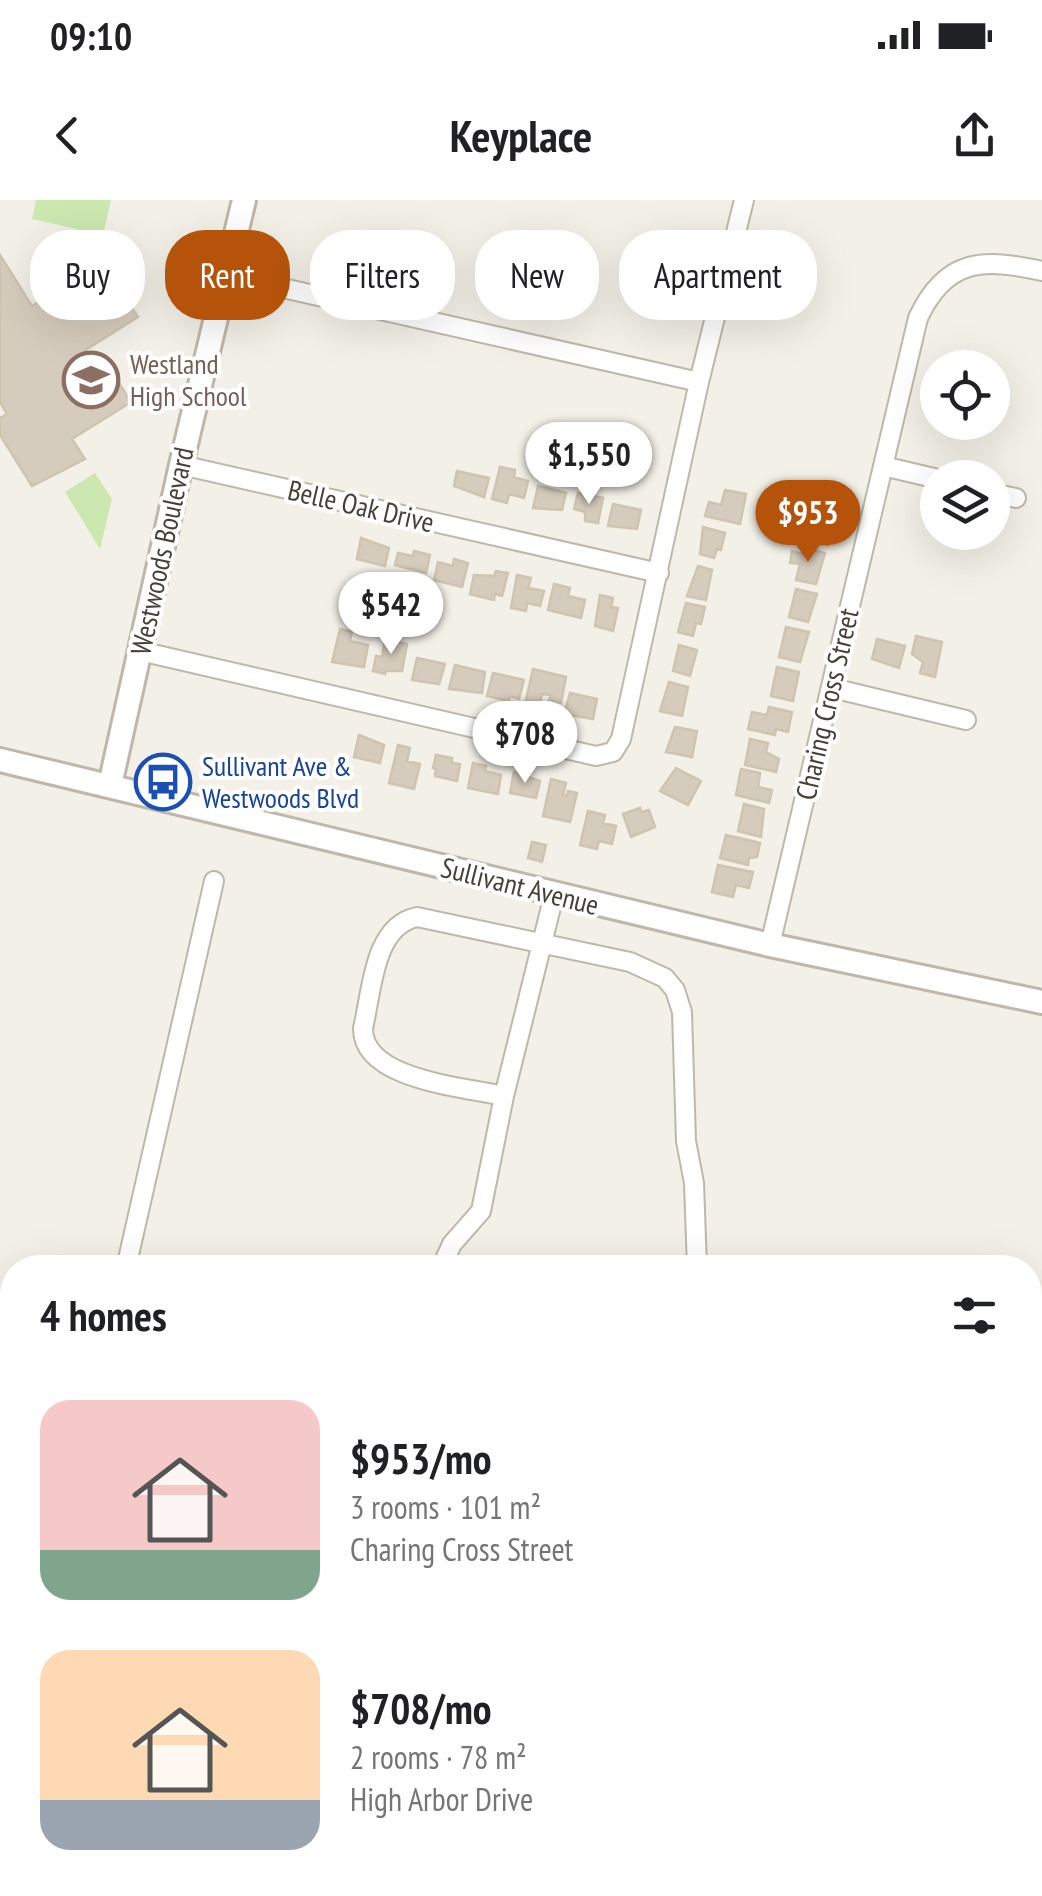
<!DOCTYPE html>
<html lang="en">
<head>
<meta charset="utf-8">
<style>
  :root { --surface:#fff; --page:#f6f6f6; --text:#202124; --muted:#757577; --accent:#b45309 }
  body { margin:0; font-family:"PT Sans Narrow",sans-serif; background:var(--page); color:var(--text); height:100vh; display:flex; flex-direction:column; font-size:38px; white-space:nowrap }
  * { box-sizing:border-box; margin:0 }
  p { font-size:32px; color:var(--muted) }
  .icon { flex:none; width:55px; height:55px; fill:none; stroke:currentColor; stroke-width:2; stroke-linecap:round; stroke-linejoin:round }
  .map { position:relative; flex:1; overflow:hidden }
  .details { position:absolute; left:0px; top:1055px; width:1042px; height:642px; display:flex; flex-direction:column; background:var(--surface); border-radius:40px 40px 0 0; box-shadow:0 10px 40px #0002 }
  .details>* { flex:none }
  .banner { position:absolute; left:30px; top:30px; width:982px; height:90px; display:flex; gap:20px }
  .controls { position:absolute; left:920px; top:150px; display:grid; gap:20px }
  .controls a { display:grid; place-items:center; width:90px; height:90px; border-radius:50%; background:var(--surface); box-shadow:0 10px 40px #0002; font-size:50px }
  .price { position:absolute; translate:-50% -85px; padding:0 22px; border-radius:35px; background:#fff; color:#222; font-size:32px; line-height:65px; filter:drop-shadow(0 2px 5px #0008) }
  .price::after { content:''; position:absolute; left:50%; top:60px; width:30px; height:22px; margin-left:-15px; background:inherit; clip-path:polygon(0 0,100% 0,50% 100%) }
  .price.active { background:var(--accent); color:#fff }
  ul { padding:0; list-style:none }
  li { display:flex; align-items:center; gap:30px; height:250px; padding:0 40px }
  li span { display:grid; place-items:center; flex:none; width:280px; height:200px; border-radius:30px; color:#555 }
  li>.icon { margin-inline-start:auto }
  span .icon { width:120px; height:120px; fill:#fffc; stroke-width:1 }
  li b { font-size:42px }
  h2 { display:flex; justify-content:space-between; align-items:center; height:120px; padding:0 40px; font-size:42px }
  .tag { padding:0 35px; border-radius:40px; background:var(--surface); box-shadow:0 10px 40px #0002; font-size:35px; line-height:90px }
  .tag.active { background:var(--accent); color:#fff }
  .status { display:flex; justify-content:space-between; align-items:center; height:70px; padding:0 50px; background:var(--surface); direction:ltr }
  .status svg { height:28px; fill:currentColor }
  header { display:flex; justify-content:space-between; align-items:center; height:130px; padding:0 40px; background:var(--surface); font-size:45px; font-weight:700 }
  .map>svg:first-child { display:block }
  .green { fill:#cce7b0 }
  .building { fill:#d5ccbd; stroke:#cfc4b0; stroke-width:2.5 }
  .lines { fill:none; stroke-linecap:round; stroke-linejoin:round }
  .minor-casing { stroke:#bfb8aa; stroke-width:22 }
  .tertiary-casing { stroke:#bfb8aa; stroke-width:28 }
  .secondary-casing { stroke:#d3c598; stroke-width:30 }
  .minor { stroke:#fff; stroke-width:18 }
  .tertiary { stroke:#fff; stroke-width:22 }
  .secondary { stroke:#fef2c7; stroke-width:25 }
  .labels { text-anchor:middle; stroke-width:8; stroke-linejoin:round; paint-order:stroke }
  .education-label { font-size:28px; fill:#785e54; stroke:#fff; text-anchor:start }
  .street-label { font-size:28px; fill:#464136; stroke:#fff }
  .transit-label { font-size:28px; fill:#164399; stroke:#fff; text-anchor:start }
</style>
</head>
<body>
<div class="status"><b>09:10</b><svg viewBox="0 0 49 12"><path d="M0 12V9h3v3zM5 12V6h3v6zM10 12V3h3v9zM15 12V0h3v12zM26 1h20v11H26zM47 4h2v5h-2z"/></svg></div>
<header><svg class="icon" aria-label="back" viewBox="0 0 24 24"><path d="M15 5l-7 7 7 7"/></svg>Keyplace<svg class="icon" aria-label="share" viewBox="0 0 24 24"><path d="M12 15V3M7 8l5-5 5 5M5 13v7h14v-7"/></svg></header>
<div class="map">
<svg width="1042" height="1696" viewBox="0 0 1042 1696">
  <rect width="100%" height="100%" fill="#f3f0e7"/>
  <path class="green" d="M36 0H111L103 35 32 19Z
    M95 273 112 299 100 349 65 292Z
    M0 1625 12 1628V1685H91L89 1696H0Z"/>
  <path class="building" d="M0 55 32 106 104 60 116 79 125 74 139 94 127 101 138 117 81 153 88 164 102 156 131 202 72 239 85 259 32 286 0 235V218L7 214 0 202Z
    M500 267 515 270 514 277 528 281 524 298 509 294 507 303 492 299Z
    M457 271 489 278 484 297 454 286Z
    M538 286 566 293 562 310 533 308Z
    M725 290 746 294 740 324 705 316 709 302 721 305Z
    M578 293 603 298 598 323 585 321V312L574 309Z
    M613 304 641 310 637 329 608 326Z
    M812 311 831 315 829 324 832 325 828 345 806 340Z
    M703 327 725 333 721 350 717 349 714 358 700 354Z
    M361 338 389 348 385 366 357 359Z
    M804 347 825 353 816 384 796 380 800 364 790 363 792 351 802 354Z
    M414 351 430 355 426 373 395 365 398 353 413 356Z
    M454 359 468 363 462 387 434 380 438 362 453 366Z
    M698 366 712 370 706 400 687 396Z
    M496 371 508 373 502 396 495 394 494 400 470 394 474 375 494 376Z
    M517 375 531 378 528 388 544 391 540 406 527 403 526 411 511 408Z
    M554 384 570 388 568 396 585 400 581 418 548 410Z
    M796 389 817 394 808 422 789 417Z
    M600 395 613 398 611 407 618 408 613 431 595 426Z
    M686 403 705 407 701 424 696 423 693 436 678 432Z
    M786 427 809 432 800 462 779 457Z
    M340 429 352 432 350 441 368 445 364 467 332 462Z
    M916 436 942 442 935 477 920 473 923 462 912 454Z
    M385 439 407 444 402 471H386L385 474 373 471 376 456 382 457Z
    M877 439 905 446 899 468 872 459Z
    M679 445 697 450 690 476 673 471Z
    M417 458 445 464 439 484 412 480Z
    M455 465 485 472 482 493 449 489Z
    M777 467 799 472 793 501 771 496Z
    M533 469 566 477 561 503 549 500 551 495 542 494 539 507 525 504Z
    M493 473 524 480 519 499 510 496 509 501 487 496Z
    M669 482 688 487 682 516 660 511Z
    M570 493 597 499 593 519 564 514Z
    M769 507 792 512 788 532 776 529 775 535 748 529 752 512 767 515Z
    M675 527 697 531 692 557 666 552Z
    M359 535 384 545 380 563 354 557Z
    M750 539 768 543 766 552 779 559 776 572 745 565Z
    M398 545 410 548 407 561 420 564 414 589 389 583Z
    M436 555 452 558V563L460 564 457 581 435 576 436 569 433 568Z
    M473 563 486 566 485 571 501 575 498 594 468 588Z
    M676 568 701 581 688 605 660 591Z
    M741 569 760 573 758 587 772 590 769 603 736 595Z
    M514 572 540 581 536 598 510 593Z
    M551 579 566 583 563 595 567 596 568 591 577 593 570 622 543 616Z
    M744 604 764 609 761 637 738 631Z
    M640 608 641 612 649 610 655 627 631 637 623 614Z
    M588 611 605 615 603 623 616 626 612 644 599 641 597 649 580 645Z
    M726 635 760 643 757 657 749 658 748 665 720 658Z
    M532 642 546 645 542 662 528 658Z
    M718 665 753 672 749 688 736 685 733 697 712 692Z"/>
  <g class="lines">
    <g class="minor-casing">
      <path id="minor" d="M225 75 699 182
        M181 265 659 373
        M883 266 938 279
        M992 293 1016 298
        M140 451 596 556 613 552 621 539 699 182 744 0
        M832 488 966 520
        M770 745 918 118C946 58 983 58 1042 71
        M504 896C464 887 362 880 363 828 372 792 373 726 417 717L630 762 665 778 675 790 682 812 686 941 694 983 697 1068
        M126 1068 214 681
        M441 1068 452 1044 481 1011 504 896 554 695
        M0 1127 12 1131
        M0 1514 12 1506
        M1030 1653 1042 1654
        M313 1685 314 1696
        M96 1696 99 1685
        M672 1696 675 1685"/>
    </g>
    <g class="tertiary-casing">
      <path id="tertiary" d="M0 560 770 745 1042 802
        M110 585 181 265 244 0"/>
    </g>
    <g class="secondary-casing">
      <path id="secondary" d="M1030 1249 1042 1199
        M926 1696 928 1685"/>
    </g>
    <use href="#minor" class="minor"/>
    <use href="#tertiary" class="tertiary"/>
    <use href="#secondary" class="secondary"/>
  </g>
  <defs>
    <g id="school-ring" transform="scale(2.875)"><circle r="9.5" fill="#fff" stroke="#8d6e63" stroke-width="1.5"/><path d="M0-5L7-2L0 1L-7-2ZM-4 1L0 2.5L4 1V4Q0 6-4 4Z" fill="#8d6e63"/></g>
    <g id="bus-ring" transform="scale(2.875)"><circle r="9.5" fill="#fff" stroke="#1a4fb4" stroke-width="1.5"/><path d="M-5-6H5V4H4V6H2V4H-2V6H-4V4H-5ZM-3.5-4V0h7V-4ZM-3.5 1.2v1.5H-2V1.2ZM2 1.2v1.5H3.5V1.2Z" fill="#1a4fb4"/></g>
  </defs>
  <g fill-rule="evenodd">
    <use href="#school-ring" x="91" y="180"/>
    <use href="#bus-ring" x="163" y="582"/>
  </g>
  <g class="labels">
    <g class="education-label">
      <text x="130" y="174">Westland<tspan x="130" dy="32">High School</tspan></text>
    </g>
    <g class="street-label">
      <text transform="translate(361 306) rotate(13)" y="10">Belle Oak Drive</text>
      <text transform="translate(162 351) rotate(-78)" y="10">Westwoods Boulevard</text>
      <text transform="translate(827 504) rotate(-77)" y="10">Charing Cross Street</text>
      <text transform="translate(520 686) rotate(14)" y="10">Sullivant Avenue</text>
    </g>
    <g class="transit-label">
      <text x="202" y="576">Sullivant Ave &amp;<tspan x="202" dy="32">Westwoods Blvd</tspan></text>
    </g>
  </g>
</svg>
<div class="controls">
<a><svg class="icon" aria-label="locate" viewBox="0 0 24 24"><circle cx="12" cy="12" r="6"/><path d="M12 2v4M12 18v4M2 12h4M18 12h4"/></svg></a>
<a><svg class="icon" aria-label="layers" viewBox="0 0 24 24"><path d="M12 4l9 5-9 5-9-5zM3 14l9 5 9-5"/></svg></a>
</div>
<b class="price" style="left:589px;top:307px">$1,550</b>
<b class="price active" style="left:808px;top:365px">$953</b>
<b class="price" style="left:391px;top:457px">$542</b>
<b class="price" style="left:525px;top:586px">$708</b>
<div class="banner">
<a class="tag">Buy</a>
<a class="tag active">Rent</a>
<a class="tag">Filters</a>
<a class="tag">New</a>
<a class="tag">Apartment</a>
</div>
<section class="details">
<h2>4 homes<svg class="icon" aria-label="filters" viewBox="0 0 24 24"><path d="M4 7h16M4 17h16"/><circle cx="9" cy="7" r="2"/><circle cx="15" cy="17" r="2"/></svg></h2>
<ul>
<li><span style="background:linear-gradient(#f6c9c9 75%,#7fa58c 0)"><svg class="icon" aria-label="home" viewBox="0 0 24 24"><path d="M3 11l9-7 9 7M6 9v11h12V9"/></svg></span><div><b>$953/mo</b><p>3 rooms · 101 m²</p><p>Charing Cross Street</p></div></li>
<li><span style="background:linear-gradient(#ffd9b3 75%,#9aa5b1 0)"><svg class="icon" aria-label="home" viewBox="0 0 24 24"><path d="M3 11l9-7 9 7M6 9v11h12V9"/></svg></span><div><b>$708/mo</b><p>2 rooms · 78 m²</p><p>High Arbor Drive</p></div></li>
</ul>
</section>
</div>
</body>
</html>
